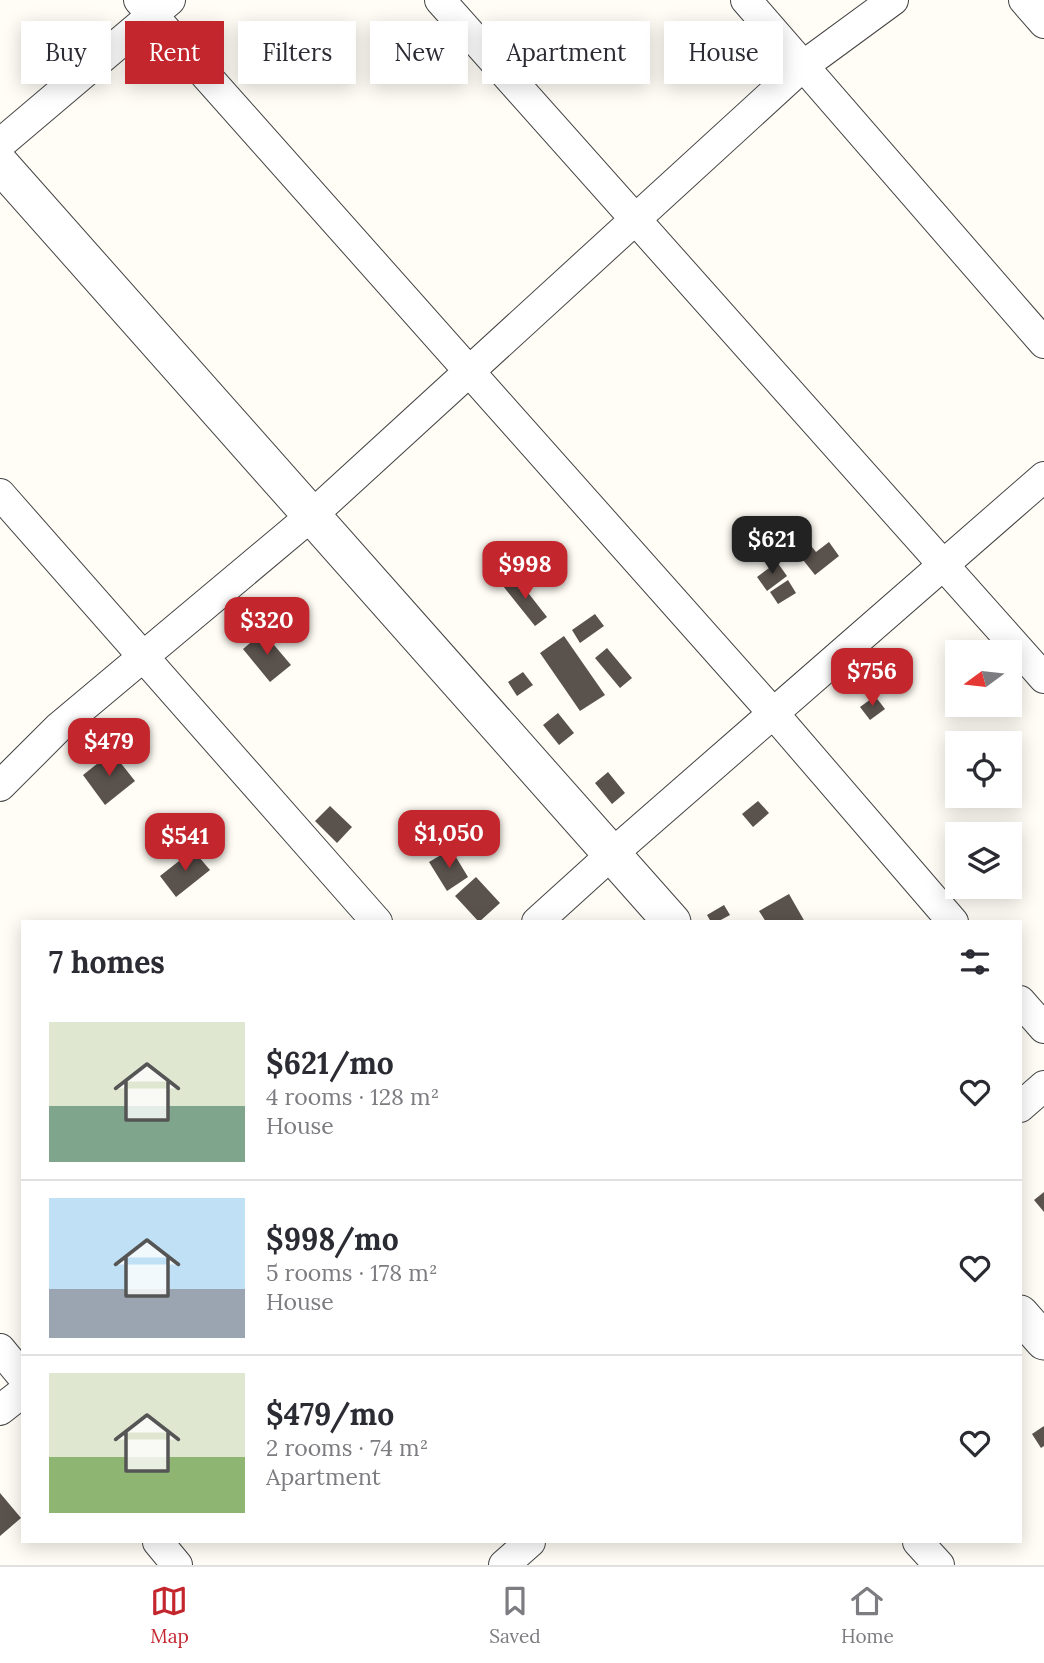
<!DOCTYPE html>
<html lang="en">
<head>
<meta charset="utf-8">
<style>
  :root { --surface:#fff; --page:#f2f2f3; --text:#2b2b33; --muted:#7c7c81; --line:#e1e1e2; --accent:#c4262e }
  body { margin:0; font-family:Lora,serif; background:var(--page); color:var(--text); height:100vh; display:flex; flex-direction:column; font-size:26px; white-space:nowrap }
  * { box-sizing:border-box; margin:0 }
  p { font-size:23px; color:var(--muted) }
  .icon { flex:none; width:38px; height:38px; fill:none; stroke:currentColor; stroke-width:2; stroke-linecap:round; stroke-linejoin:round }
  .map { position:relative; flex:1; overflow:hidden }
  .sheet { position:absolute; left:21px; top:920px; width:1001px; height:623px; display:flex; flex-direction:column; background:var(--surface); border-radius:0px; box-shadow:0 4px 18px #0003 }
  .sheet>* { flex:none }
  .guide { position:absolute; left:21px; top:21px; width:1003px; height:63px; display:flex; gap:14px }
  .needle { width:46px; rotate:255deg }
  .tools { position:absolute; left:945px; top:640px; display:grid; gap:14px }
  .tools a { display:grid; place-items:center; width:77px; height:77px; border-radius:0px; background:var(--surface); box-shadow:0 4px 18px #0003; font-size:35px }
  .price { position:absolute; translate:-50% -60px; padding:0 16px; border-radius:14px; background:var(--accent); color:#fff; font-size:23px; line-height:46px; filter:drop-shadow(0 2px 4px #0008) }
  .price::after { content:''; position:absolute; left:50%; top:42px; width:21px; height:16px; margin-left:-10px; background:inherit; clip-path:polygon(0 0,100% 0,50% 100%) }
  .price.on { background:#222; color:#fff }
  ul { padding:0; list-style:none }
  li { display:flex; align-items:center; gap:21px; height:175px; padding:0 28px }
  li+li { border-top:2px solid var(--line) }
  li span { display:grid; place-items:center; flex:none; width:196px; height:140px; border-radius:0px; color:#555 }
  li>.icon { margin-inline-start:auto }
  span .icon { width:84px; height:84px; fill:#fffc; stroke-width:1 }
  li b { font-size:30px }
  h2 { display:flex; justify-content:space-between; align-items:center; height:84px; padding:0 28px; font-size:30px }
  .tag { padding:0 24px; border-radius:0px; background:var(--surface); box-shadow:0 4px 18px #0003; font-size:24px; line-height:63px }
  .tag.on { background:var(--accent); color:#fff }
  .tabs { display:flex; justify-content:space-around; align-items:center; height:98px; border-top:2px solid var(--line); background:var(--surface); font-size:19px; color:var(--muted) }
  .tabs a { display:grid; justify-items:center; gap:4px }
  .tabs .on { color:var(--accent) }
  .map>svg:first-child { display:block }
  .building { fill:#5a524d }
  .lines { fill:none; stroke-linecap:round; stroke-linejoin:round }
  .minor-casing { stroke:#444; stroke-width:32 }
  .tertiary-casing { stroke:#444; stroke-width:39 }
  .minor { stroke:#fff; stroke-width:30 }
  .tertiary { stroke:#fff; stroke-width:37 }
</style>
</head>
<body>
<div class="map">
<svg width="1044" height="1565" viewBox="0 0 1044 1565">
  <rect width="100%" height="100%" fill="#fffdf5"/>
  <path class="building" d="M804 537 816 552 829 542 839 556 815 575 792 546Z
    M777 562 787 576 767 591 757 577Z
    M515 576 547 617 535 626 503 586Z
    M788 580 796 593 778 604 770 592Z
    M595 614 604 626 580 643 572 630Z
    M263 632 291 665 270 682 243 649Z
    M564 636 605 695 580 711 540 653Z
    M607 648 632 678 620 688 595 658Z
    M523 672 533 685 517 696 508 682Z
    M875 696 885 709 870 720 860 707Z
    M558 713 574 733 559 745 543 725Z
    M112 752 135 781 105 805 83 775Z
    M608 772 625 793 612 804 595 783Z
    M758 801 769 813 753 827 742 814Z
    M330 806 352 827 337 843 315 821Z
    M451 849 468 877 447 891 429 862Z
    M193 850 210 870 176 897 160 876Z
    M476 877 500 903 479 922 455 896Z
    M789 894 805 922H766L759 911Z
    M724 905 730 915 717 922H711L707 915Z
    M1044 1192V1212L1034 1200Z
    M1044 1426V1446L1041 1448 1032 1434Z
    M0 1493 21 1518 0 1536Z"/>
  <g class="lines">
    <g class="minor-casing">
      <path id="minor" d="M139 0 773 713 953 922
        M440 0 1044 678
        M746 0 1044 343
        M1024 0 1044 23
        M0 144 170 0
        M0 494 377 922
        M0 786 58 728 311 516 803 66 893 0
        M537 922 612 854 1044 477
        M1020 1001 1044 1028
        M1020 1107 1044 1086
        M0 1349 23 1377
        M0 1410 23 1392
        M158 1542 177 1565
        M918 1542 939 1565
        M504 1565 530 1542"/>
    </g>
    <g class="tertiary-casing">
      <path id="tertiary" d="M0 164 672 922
        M1020 1314 1044 1341"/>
    </g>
    <use href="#minor" class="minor"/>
    <use href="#tertiary" class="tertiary"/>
  </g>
</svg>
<div class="tools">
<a><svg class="needle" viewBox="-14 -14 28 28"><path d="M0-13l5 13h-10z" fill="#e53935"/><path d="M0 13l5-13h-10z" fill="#7c7c81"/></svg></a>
<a><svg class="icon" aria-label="locate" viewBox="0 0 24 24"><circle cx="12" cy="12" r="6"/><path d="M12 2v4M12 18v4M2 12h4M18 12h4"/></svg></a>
<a><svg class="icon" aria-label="layers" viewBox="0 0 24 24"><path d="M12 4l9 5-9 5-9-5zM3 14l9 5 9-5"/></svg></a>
</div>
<b class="price on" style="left:772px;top:576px">$621</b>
<b class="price" style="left:525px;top:601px">$998</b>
<b class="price" style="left:267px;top:657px">$320</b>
<b class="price" style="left:872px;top:708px">$756</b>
<b class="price" style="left:109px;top:778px">$479</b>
<b class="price" style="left:449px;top:870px">$1,050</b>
<b class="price" style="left:185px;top:873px">$541</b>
<div class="guide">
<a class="tag">Buy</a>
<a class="tag on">Rent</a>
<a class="tag">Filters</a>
<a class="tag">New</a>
<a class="tag">Apartment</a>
<a class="tag">House</a>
</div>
<section class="sheet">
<h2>7 homes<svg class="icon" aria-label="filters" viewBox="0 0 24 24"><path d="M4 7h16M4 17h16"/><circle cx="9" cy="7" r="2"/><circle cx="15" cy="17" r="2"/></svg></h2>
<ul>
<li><span style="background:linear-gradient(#dfe7d0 60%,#7fa58c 0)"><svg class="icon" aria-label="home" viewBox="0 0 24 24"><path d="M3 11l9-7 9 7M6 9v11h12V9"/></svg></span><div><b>$621/mo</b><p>4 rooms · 128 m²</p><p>House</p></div><svg class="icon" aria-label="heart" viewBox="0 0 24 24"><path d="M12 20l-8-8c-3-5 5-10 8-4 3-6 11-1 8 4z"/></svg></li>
<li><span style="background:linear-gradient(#bfe0f5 65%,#9aa5b1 0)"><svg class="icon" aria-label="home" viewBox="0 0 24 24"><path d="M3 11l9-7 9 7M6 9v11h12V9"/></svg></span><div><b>$998/mo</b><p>5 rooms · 178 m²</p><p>House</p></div><svg class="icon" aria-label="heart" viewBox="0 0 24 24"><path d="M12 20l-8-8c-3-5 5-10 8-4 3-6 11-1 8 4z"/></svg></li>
<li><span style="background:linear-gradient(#dfe7d0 60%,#8fb573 0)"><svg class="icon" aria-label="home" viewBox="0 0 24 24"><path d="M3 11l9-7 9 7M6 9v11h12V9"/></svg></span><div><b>$479/mo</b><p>2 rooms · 74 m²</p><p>Apartment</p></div><svg class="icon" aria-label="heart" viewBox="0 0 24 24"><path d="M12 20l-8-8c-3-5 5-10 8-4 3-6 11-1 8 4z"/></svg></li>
</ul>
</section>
</div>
<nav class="tabs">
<a class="on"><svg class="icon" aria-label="map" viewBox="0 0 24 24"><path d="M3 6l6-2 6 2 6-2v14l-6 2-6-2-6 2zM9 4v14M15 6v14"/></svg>Map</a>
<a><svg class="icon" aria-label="saved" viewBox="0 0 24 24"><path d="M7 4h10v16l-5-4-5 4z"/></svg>Saved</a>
<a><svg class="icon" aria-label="home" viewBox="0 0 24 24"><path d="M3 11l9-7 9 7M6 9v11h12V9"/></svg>Home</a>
</nav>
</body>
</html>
